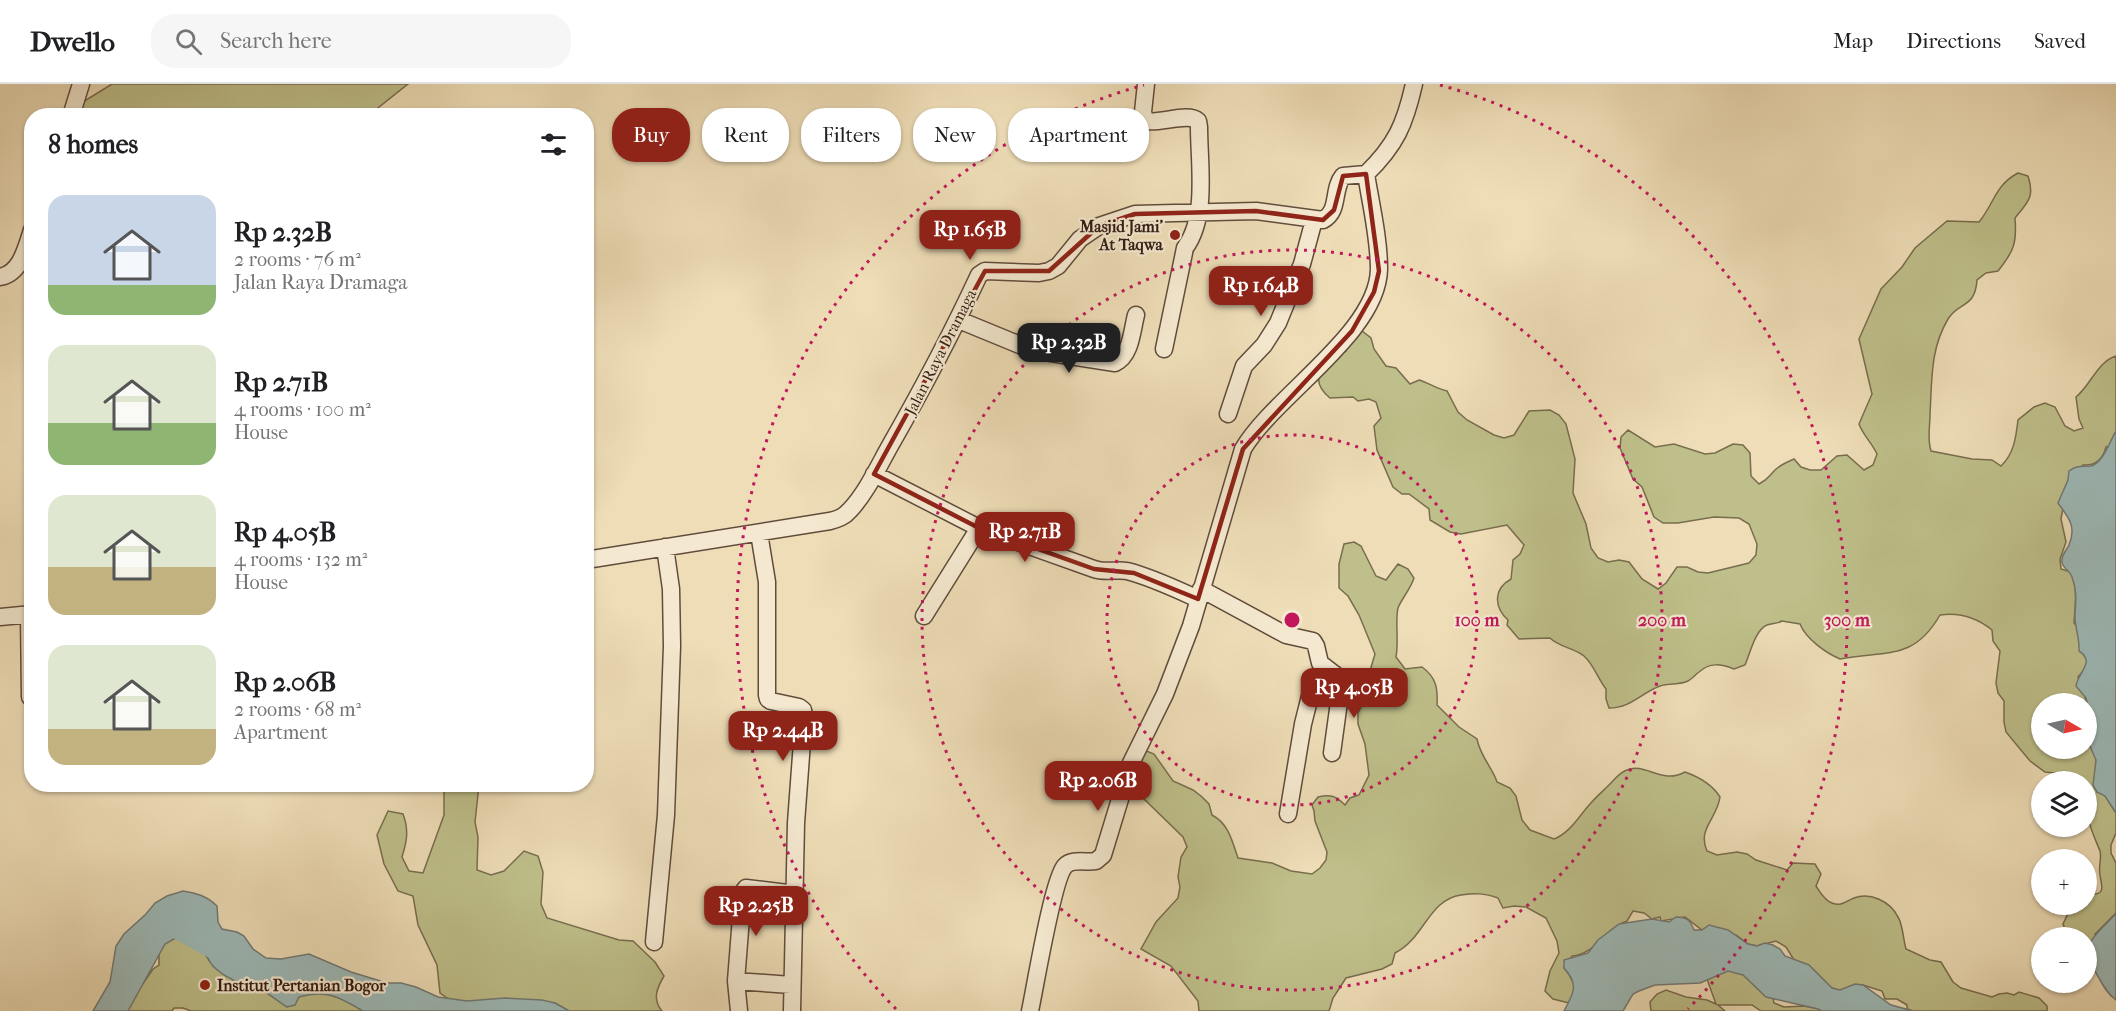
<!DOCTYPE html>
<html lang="en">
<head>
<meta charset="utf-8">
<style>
  :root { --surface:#fff; --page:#f6f6f6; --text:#202124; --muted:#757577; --line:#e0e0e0; --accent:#8f2418 }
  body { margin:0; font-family:"IM FELL French Canon",serif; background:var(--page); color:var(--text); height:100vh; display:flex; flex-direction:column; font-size:22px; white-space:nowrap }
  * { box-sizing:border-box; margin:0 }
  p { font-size:20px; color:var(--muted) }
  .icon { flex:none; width:33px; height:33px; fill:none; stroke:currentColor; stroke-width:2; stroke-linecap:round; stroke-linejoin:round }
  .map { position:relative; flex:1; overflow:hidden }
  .panel { position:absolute; left:24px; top:24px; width:570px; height:684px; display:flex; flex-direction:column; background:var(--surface); border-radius:24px; box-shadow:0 2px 4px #0004 }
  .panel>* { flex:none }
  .banner { position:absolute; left:612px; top:24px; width:570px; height:54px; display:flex; gap:12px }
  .needle { width:39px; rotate:99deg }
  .fabs { position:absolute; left:2031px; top:609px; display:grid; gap:12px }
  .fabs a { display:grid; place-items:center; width:66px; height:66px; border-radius:50%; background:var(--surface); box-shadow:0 2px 4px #0004; font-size:30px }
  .price { position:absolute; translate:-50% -51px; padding:0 14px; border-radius:12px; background:var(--accent); color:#fff; font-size:20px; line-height:39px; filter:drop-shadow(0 2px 3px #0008) }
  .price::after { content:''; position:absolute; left:50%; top:36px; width:18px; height:14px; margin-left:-9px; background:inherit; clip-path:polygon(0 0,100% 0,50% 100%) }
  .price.on { background:#222; color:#fff }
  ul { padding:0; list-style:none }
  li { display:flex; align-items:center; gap:18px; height:150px; padding:0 24px }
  li span { display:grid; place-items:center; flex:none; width:168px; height:120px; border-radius:18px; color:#555 }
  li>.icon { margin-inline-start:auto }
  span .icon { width:72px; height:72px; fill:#fffc; stroke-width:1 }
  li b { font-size:26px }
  h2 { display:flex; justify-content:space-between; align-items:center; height:72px; padding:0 24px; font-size:26px }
  .chip { padding:0 21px; border-radius:24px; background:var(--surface); box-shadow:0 2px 4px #0004; font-size:21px; line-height:54px }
  .chip.on { background:var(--accent); color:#fff }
  header { display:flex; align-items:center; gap:36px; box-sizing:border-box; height:84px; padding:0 30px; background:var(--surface); border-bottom:2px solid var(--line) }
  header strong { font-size:28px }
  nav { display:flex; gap:33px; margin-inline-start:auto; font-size:21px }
  .search { width:420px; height:54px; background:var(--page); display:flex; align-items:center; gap:15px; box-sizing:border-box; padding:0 21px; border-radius:24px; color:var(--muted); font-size:22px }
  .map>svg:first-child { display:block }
  .green { fill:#bebf8a; stroke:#786d4e; stroke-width:1.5; fill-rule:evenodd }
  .water { fill:#9dbab8; stroke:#727a76; stroke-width:1.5 }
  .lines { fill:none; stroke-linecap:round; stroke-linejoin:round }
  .river { stroke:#9dbab8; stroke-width:22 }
  .minor-casing { stroke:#614c3c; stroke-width:19 }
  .minor { stroke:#f4e9d0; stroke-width:16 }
  .marked { fill:none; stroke:#8f2418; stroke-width:4.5; stroke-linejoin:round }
  .ring { fill:none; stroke:#c2185b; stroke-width:3; stroke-dasharray:3 6 }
  .poi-dot { fill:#8f2418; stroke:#f4e9d0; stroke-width:2 }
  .labels { text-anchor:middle; stroke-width:4.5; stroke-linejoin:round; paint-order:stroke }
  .poi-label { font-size:16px; font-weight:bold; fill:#321b13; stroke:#f4e9d0; text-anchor:end }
  .street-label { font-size:16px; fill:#321b13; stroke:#f4e9d0 }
  .centre { fill:#c2185b; stroke:#f4e9d0; stroke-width:3 }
  .ring-label { font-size:18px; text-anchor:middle; font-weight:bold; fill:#c2185b; stroke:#f4e9d0; stroke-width:4.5; stroke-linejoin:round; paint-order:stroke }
</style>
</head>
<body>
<header>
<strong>Dwello</strong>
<div class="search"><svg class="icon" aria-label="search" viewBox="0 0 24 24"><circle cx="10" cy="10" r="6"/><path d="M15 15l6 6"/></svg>Search here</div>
<nav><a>Map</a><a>Directions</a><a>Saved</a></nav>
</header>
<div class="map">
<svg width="2116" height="927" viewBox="0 0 2116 927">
  <rect width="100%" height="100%" fill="#eeddb7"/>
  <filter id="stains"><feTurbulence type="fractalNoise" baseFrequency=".00333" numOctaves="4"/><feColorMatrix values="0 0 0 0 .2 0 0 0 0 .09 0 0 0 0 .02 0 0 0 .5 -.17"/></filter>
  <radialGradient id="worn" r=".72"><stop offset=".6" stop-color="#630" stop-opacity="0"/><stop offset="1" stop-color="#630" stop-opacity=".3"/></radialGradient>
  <path class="green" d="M112 0H408L369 31 77 32 78 21Z
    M2018 89 2028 92C2035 113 2028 118 2015 134 2017 159 2014 167 1998 187L1986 189 1977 196C1975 225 1959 217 1948 235 1930 265 1932 297 1930 330 1930 344 1927 354 1931 367L1972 375 1992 376 2001 382C2014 370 2016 353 2018 336L2034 323 2045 319 2055 323 2065 342 2074 347 2083 344 2079 335 2076 313C2091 301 2097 278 2116 272V361L2106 363C2103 375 2096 382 2083 381L2068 396 2061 435 2066 458 2060 475 2061 485 2071 488C2078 506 2075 521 2074 539L2082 548 2088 578 2084 586 2078 593 2088 622 2089 638 2096 665 2097 708 2105 711 2116 729V749L2111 761V769L2116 779V829L2095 850 2098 855 2088 877 2086 854 2068 853 2063 840 2072 821 2086 820 2087 814 2090 810C2107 812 2101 800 2100 791 2098 783 2102 774 2100 767 2095 755 2088 740 2087 727 2086 717 2087 707 2086 698L2070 697 2055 689 2045 688 2030 677 2006 648 2004 638V617L1998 609 1996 599 2000 567 1993 557 1992 546C1976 533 1960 528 1940 531 1913 578 1885 566 1840 575 1826 569 1806 555 1800 540L1782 537C1777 540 1773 539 1767 541 1755 546 1750 570 1745 581L1734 585C1721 580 1710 578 1699 588 1696 590 1692 595 1688 597 1680 601 1669 599 1660 602 1641 609 1631 624 1609 624L1606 615V605C1598 595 1594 581 1584 572 1574 564 1559 563 1550 554L1519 555 1507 541 1508 536C1494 523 1493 505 1511 495L1513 476 1520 470 1524 461 1507 441 1461 450 1450 448 1430 436 1429 425 1409 410H1402L1393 403 1377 366 1374 342 1381 334 1376 318 1369 315 1358 317 1353 313 1330 314C1306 294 1324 278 1346 267L1352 247 1360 249 1362 247 1371 254 1374 265 1386 282 1396 284 1410 300 1419 296C1429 299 1437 305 1447 307L1458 328 1467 336 1494 351 1504 354 1514 351 1529 327 1550 326 1559 331 1566 340 1575 375 1573 409 1586 440 1591 464 1598 474 1608 478 1619 476 1629 478 1642 495 1658 505 1666 499 1677 483H1687L1698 488 1708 489 1749 479 1756 471 1757 460 1749 440 1739 434 1714 433 1678 439H1663L1654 433 1642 403 1633 395 1620 364 1621 353 1628 346 1655 363 1674 360 1705 370 1715 369 1733 360 1743 361 1750 369 1751 392 1759 400C1769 395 1768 393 1775 386 1780 381 1787 378 1794 375L1801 383 1810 386H1821L1837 372 1847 371 1864 386 1873 381 1877 370C1872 359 1863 351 1859 340L1872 310 1859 255 1881 205 1902 183 1915 164 1947 137 1979 138C1994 120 1995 101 2018 89ZM2042 620H2086V664H2042Z
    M1354 458 1361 462 1376 492 1386 496 1398 480 1408 485 1414 494C1410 506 1402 514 1398 524 1395 535 1399 558 1396 573L1405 585 1422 583C1436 593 1438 604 1437 621L1459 643 1477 655C1480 672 1492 683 1497 698L1510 704 1516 712 1522 736 1530 746 1554 755C1570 749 1579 732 1590 720 1596 713 1603 707 1610 700 1615 695 1620 688 1627 686 1645 678 1662 701 1685 688 1699 693 1712 700 1720 713 1717 735 1697 745 1707 767L1717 771 1737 768 1747 770 1756 776 1787 786 1793 779 1815 780 1821 790 1816 802C1820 808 1824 816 1832 819 1841 823 1846 817 1854 814 1870 808 1890 817 1898 833 1903 841 1903 855 1906 865L1930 876 1941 878 1953 898 1961 904 1992 913 1999 910 2007 909 2014 911 2019 908 2039 914 2047 922V927H1913L1907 925V921L1897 915H1885L1882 907 1863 901 1840 907 1832 904 1799 884 1786 863 1776 857 1757 862 1748 860 1736 851 1702 846 1685 833 1661 837 1660 833 1652 835 1644 829 1633 827 1627 837C1605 844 1595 871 1572 872L1564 884C1574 895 1572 900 1579 912L1569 919 1553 915 1545 907 1550 887 1559 869 1557 857 1546 834 1526 823 1514 822 1503 824 1498 814C1484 809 1475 809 1461 811 1428 816 1425 854 1395 869L1392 880 1382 885 1346 894 1333 914 1329 927H1199L1198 917 1171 882 1141 865 1156 838 1178 814 1180 803 1178 793 1181 773 1187 763 1183 753 1142 713 1131 693 1144 666 1154 670 1173 697 1193 706 1201 712 1209 720 1212 731C1229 740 1232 757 1238 774L1272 779 1291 787 1312 790 1320 784 1326 776 1327 768 1315 737 1314 727 1312 721 1318 713C1331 710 1336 712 1345 721L1350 714 1359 711 1369 691 1365 660 1358 640V629L1367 611 1369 590 1375 570 1359 531 1348 512 1339 504V480L1344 460Z
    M444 701H479L475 738 478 753 477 786 491 791 504 787 524 767 538 772 543 788 541 820 547 834 619 856 633 857 655 878 664 892C657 904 652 915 662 927H569L555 919 453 918 440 909 437 881 418 841 413 812 398 807 384 780 377 751 388 727 403 730C409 746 407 757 402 773L409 787 423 789 444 731Z
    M179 852 190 854 196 858 214 883 242 901 250 904 264 902 319 904C326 911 332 912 341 914 348 916 356 922 362 927L371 924 388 927H191L183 924H174L172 927H124L153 885 159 881V861Z
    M1732 881 1773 914 1774 919 1784 923 1804 922 1832 927H1761L1752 921H1718L1725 927H1651L1650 918 1657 910 1666 906 1686 913 1707 916 1716 920 1707 895Z"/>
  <path class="water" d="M2116 347V729L2105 712 2097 708 2093 701 2096 676 2087 655 2089 638 2088 622 2086 614 2076 602C2078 588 2096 578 2079 567 2080 554 2074 542 2075 529 2076 516 2077 506 2072 493 2070 486 2063 485 2062 478 2061 470 2066 468 2069 461 2077 442 2068 433 2058 419L2068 396 2069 387C2077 381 2082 383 2091 382 2103 379 2110 357 2116 347Z
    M183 807C196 809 207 812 217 822L218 838 222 845 237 848 244 852 253 865 266 874 281 875 309 870 351 888 387 899H401L416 903 438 913 467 917 505 914 542 916 555 919 569 927H363C339 913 327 905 299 913L295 921 287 923C277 917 269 909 259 905 243 900 225 895 213 882 204 872 205 859 197 849L179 852 165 860 128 927H93L110 898 116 862 124 850 146 830 155 819 167 812Z
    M2116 829V916C2101 905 2099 888 2086 876 2086 854 2103 845 2116 829Z
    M1676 833C1687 833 1690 836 1694 846H1702L1709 841 1728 846 1748 860 1757 862 1765 859 1773 861 1780 865 1785 872 1809 881 1832 904 1840 906 1855 900 1863 901 1891 921 1913 927H1822L1818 925 1766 913 1743 891 1728 887 1700 899 1655 901 1639 907 1633 910 1623 927H1564C1574 909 1579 900 1564 884V876L1588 869 1598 856 1619 840 1652 835 1669 838Z"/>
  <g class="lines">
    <path class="river" d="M163 836 219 867 230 870"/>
    <g class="minor-casing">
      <path id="minor" d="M1146 0 1143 28 1145 37C1160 40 1188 28 1198 37L1199 43C1199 80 1208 133 1185 164L1164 265
        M71 32 81 0
        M0 193C21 189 26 164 32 146
        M959 236 1032 266 1115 279C1131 272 1132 246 1136 231
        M1228 330 1244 282 1264 261 1278 239 1302 180 1314 136
        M874 390 979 444 1094 485C1105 489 1116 485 1127 487 1151 493 1176 505 1198 515
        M759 449 767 498V611L768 615 771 617 799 623 803 626 804 631 796 739 792 927
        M586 476 830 437C838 435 844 433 850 426 867 408 879 381 891 360 923 304 952 249 979 191L985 187 1039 189 1049 187 1058 182 1080 155 1099 142 1135 130 1256 127 1323 136C1340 127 1332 105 1343 92L1366 90C1396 61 1405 40 1414 0
        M1201 505 1286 551 1313 557 1316 562 1320 579 1342 596 1374 605
        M29 531 30 613
        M924 532 979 444
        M0 533 32 530
        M1288 730 1303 640 1310 612C1317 603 1331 600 1342 596L1332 669
        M654 858 666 731 672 562 671 505 665 463
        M736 897 739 927
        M791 901 736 897 743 808 746 804 796 810
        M1030 927C1035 904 1053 794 1065 782 1072 774 1087 779 1096 777L1103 771 1131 679 1165 610 1191 542 1243 365C1275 311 1378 249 1379 185 1379 154 1371 121 1366 90"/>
    </g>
    <use href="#minor" class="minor"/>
  </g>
  <path class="marked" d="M1366 90 1379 187 1374 208 1352 247 1243 365 1198 515 1134 489 1094 485 979 444 874 390 985 187H1049L1099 142 1135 130 1256 127 1323 136 1334 126 1343 92Z"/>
  <g class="ring">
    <circle cx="1292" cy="536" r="185"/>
    <circle cx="1292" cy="536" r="370"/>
    <path d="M896 925A555 555 0 0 1 1144 1M1440 1A555 555 0 0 1 1688 925"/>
  </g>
  <g class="poi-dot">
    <circle cx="1175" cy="151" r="6"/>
    <circle cx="205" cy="901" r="6"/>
  </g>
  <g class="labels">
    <g class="poi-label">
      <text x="1163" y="148">Masjid Jami'<tspan x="1163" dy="18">At Taqwa</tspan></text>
      <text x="217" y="907" text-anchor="start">Institut Pertanian Bogor</text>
    </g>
    <g class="street-label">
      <text transform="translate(940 268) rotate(-63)" y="6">Jalan Raya Dramaga</text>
    </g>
  </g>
  <circle cx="1292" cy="536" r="9" class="centre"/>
  <g class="ring-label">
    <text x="1477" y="542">100 m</text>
    <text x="1662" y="542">200 m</text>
    <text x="1847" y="542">300 m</text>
  </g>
  <rect width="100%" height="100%" filter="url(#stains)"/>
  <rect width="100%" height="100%" fill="url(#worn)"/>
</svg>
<div class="fabs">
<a><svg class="needle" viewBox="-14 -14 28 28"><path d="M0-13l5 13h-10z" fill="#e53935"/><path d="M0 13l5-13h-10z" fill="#757577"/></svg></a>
<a><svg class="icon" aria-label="layers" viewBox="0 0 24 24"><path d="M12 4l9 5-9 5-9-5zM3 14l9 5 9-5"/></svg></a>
<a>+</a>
<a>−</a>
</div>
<b class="price" style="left:970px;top:177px">Rp 1.65B</b>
<b class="price" style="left:1261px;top:233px">Rp 1.64B</b>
<b class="price on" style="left:1069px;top:290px">Rp 2.32B</b>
<b class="price" style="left:1025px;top:479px">Rp 2.71B</b>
<b class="price" style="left:1354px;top:635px">Rp 4.05B</b>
<b class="price" style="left:783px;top:678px">Rp 2.44B</b>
<b class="price" style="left:1098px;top:728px">Rp 2.06B</b>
<b class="price" style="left:756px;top:853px">Rp 2.25B</b>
<div class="banner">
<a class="chip on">Buy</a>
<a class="chip">Rent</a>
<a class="chip">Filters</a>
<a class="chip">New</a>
<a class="chip">Apartment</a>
</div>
<section class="panel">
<h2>8 homes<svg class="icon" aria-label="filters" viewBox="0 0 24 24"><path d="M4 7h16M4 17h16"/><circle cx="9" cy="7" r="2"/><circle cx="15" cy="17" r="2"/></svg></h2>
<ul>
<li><span style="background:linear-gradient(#c9d6e8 75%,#8fb573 0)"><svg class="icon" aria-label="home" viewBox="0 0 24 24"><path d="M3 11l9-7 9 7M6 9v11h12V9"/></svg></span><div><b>Rp 2.32B</b><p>2 rooms · 76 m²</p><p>Jalan Raya Dramaga</p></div></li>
<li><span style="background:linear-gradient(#dfe7d0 65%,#8fb573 0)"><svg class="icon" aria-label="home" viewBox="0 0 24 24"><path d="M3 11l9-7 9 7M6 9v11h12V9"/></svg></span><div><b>Rp 2.71B</b><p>4 rooms · 100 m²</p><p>House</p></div></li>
<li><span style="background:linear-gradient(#dfe7d0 60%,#c2b280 0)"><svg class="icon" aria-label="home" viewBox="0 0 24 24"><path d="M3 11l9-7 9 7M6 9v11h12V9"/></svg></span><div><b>Rp 4.05B</b><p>4 rooms · 132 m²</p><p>House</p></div></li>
<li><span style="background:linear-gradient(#dfe7d0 70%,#c2b280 0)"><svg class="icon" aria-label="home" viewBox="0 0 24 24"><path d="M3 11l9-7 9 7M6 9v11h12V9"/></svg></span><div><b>Rp 2.06B</b><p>2 rooms · 68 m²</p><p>Apartment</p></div></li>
</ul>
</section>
</div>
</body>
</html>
